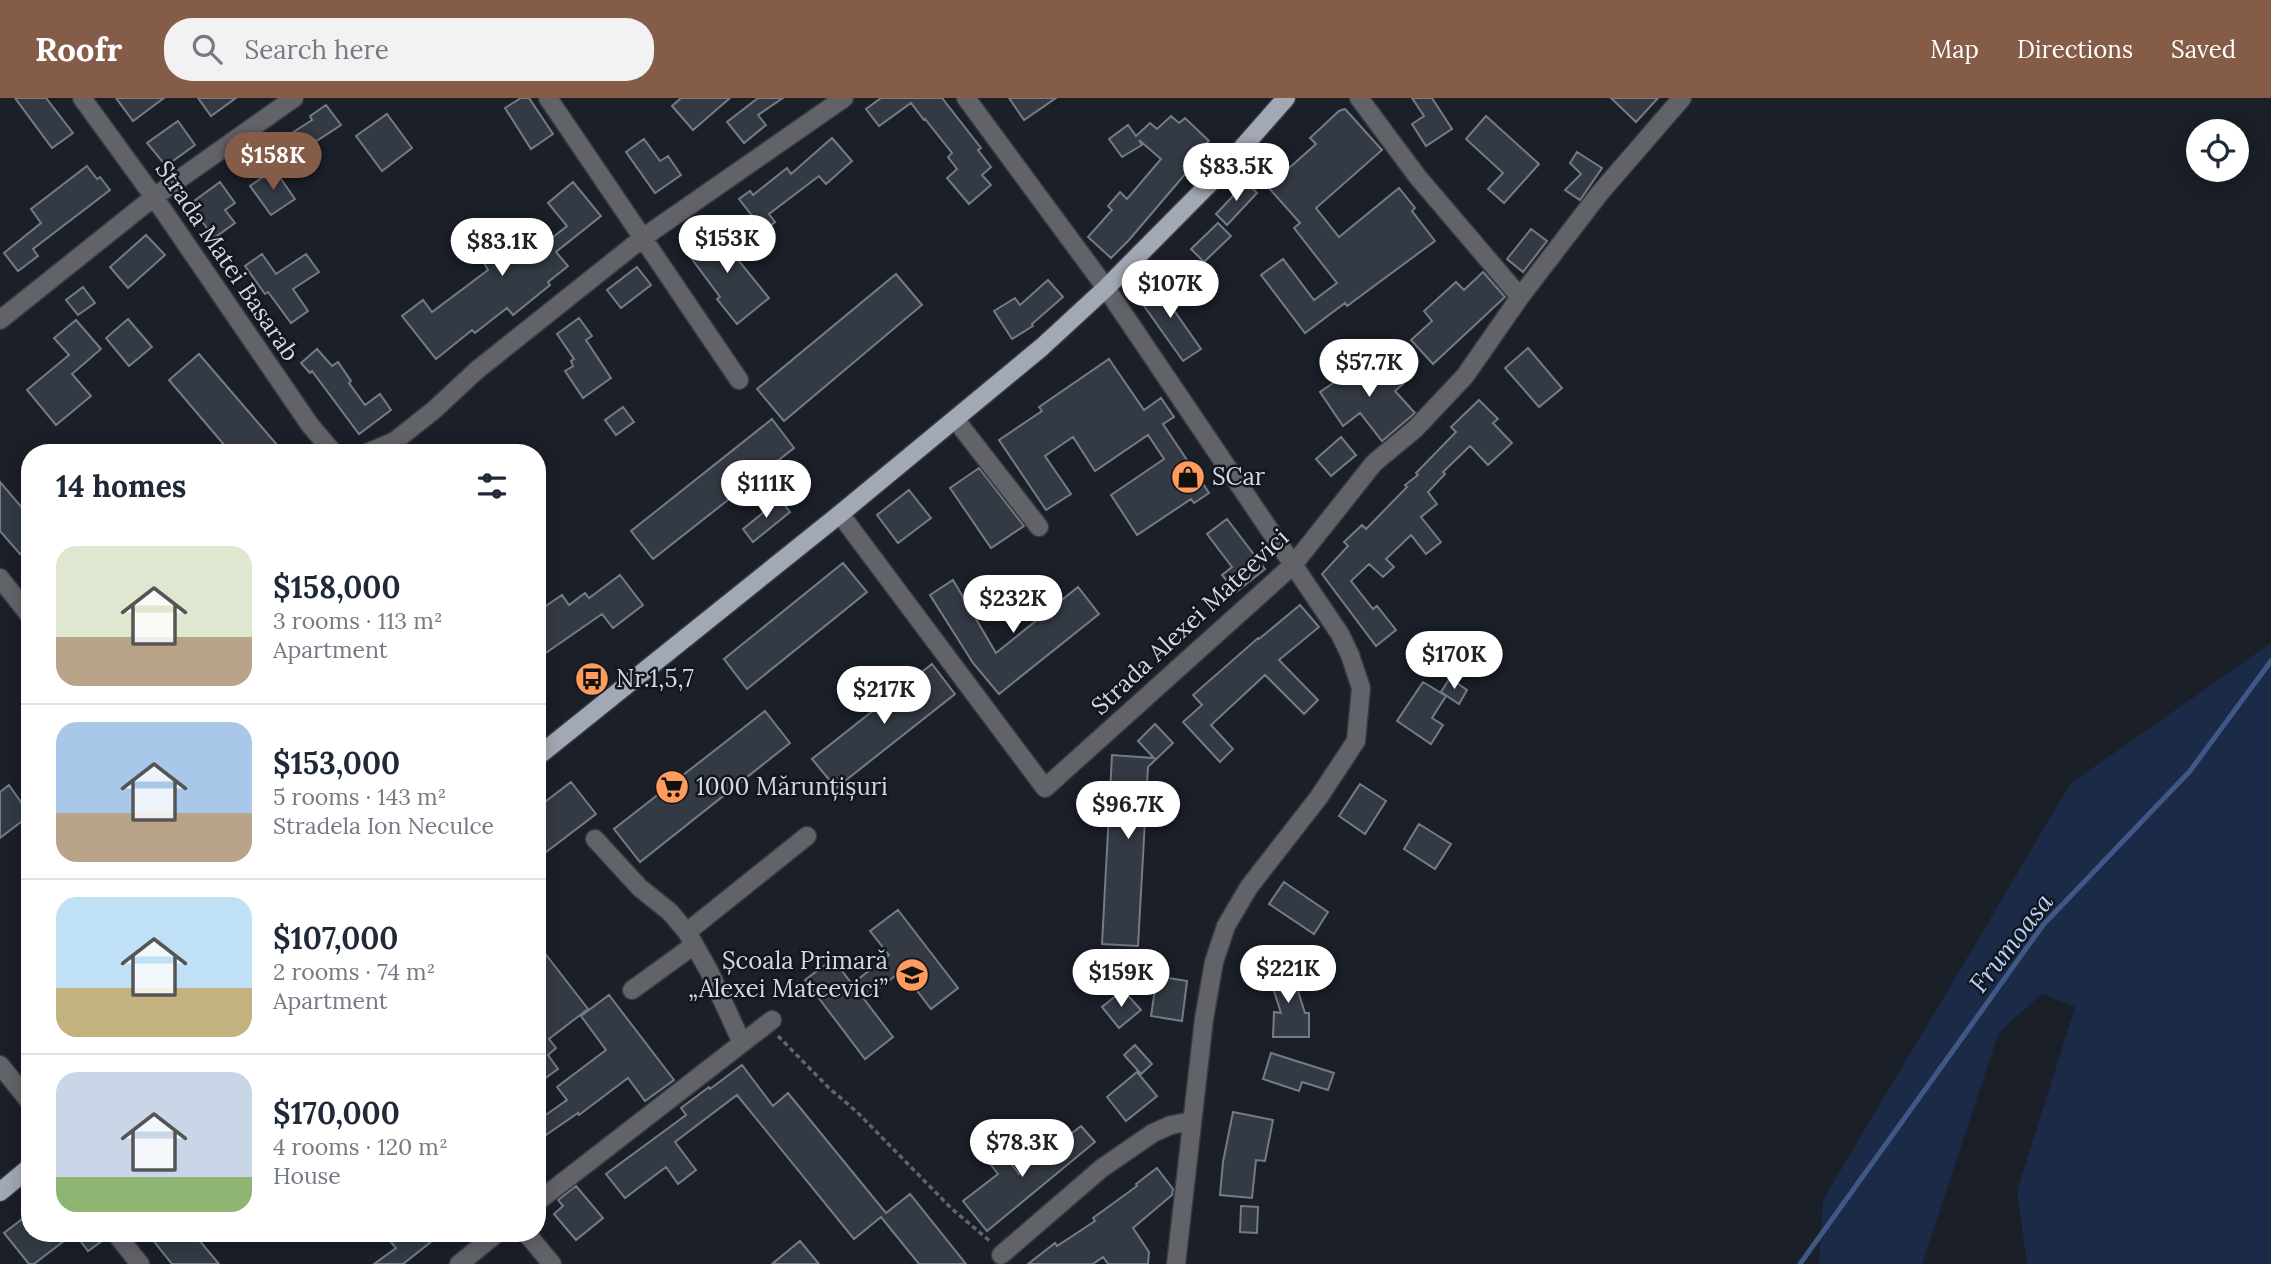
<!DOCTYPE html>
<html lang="en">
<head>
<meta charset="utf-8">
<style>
  :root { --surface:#fff; --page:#f2f2f3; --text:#1f2937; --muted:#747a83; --line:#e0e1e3; --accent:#845c47 }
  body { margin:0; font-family:Lora,serif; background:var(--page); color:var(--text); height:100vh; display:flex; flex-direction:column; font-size:26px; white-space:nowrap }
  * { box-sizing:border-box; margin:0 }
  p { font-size:23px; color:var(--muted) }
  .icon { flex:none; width:38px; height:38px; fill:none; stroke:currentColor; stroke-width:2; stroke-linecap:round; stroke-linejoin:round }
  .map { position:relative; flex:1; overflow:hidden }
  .drawer { position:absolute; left:21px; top:346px; width:525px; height:798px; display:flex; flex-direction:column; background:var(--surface); border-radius:28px; box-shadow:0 4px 18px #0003 }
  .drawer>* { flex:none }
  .buttons { position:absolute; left:2186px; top:21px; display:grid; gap:14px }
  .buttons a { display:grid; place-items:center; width:63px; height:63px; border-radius:50%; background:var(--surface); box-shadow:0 4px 18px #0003; font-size:35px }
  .price { position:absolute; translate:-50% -60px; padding:0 16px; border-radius:24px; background:#fff; color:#222; font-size:23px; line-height:46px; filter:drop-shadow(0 2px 4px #0008) }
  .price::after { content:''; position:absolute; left:50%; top:42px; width:21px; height:16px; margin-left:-10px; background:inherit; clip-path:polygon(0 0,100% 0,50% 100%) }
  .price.on { background:var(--accent); color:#fff }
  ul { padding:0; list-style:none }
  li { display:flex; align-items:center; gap:21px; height:175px; padding:0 35px }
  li+li { border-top:2px solid var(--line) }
  li span { display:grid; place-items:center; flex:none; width:196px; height:140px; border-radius:21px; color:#555 }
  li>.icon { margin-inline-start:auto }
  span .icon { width:84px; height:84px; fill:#fffc; stroke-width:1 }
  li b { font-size:30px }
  h2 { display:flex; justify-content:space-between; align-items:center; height:84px; padding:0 35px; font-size:30px }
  header { display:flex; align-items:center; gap:42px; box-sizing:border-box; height:98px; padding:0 35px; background:var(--accent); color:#fff }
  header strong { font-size:33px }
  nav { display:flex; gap:38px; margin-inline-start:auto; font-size:24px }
  .search { width:490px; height:63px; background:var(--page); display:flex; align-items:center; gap:18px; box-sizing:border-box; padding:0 24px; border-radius:28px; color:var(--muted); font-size:26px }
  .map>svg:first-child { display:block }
  .green { fill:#1b2a46 }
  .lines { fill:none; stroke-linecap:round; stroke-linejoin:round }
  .stream { stroke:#3f5885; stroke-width:5 }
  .building { fill:#343a44; stroke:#747b87; stroke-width:2 }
  .minor-casing { stroke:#343942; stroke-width:21 }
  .major-casing { stroke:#343942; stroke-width:21 }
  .path { stroke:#60646c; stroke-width:3.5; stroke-dasharray:5 3.5; stroke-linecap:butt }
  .minor { stroke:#616369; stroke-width:18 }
  .major { stroke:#a3a9b4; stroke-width:18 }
  .labels { text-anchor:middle; stroke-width:5; stroke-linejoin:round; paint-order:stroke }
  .street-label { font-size:24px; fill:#d5d8df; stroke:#11161f }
  .poi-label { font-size:24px; fill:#d5d8df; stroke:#11161f; text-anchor:start }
  .water-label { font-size:26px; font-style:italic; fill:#b6cffa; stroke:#11161f }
</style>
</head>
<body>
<header>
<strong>Roofr</strong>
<div class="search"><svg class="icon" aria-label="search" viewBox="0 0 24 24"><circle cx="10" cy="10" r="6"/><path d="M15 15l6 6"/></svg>Search here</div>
<nav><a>Map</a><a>Directions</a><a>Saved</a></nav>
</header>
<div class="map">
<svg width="2271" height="1166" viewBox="0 0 2271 1166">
  <rect width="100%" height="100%" fill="#1a1f28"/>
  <path class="green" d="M2271 545V1166H2027L2017 1093 2075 909 2042 896 1999 934 1922 1166H1819L1823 1102 2071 685Z"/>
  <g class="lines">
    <path class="stream" d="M1800 1166 2043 827 2190 673 2271 563"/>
  </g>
  <path class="building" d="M15 0H46L73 35 52 50Z
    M116 0H164L133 23Z
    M198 0H236L211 18Z
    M521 0H529L553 36 531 51 505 10Z
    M681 0H730L693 32 672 8Z
    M758 0H783L758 17 766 27 744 45 727 24Z
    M881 0H942L981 50 978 52 991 69 982 77 991 87 969 106 947 80 957 71 948 59 952 55 925 21 924 22 911 5 879 28 866 11Z
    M1009 0H1056L1024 22Z
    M1412 0H1432L1452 31 1426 48 1412 26 1424 18Z
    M1611 0H1658L1636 24Z
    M326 7 341 27 292 59 281 42 312 22 310 18Z
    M1345 11 1382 52 1316 110 1339 139 1399 90 1415 110 1412 113 1435 143 1347 208 1345 205 1305 235 1261 177 1283 161 1314 202 1337 185 1294 130 1300 125 1268 89 1316 46 1310 40 1339 13Z
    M387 16 412 50 382 73 356 38Z
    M1171 18 1179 25 1185 20 1209 43 1192 56 1198 61 1129 142 1111 160 1088 139 1112 112 1108 108 1120 94 1127 101 1161 61 1139 42 1142 47 1122 59 1109 41 1128 27 1136 38 1150 25 1157 31Z
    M1486 18 1539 66 1504 105 1488 91 1503 75 1466 41Z
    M178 23 195 47 166 68 147 45Z
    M832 40 852 63 826 86 819 78 769 116 775 124 764 133 739 101 750 93 753 97 787 70 791 76Z
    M644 41 660 63 668 58 681 77 655 95 626 54Z
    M1577 54 1602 70 1580 102 1565 92 1581 76 1570 65Z
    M87 68 97 81 100 79 110 92 33 151 38 158 18 173 4 155 41 125 31 111Z
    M274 71 295 101 271 117 250 88Z
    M220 84 235 105 225 112 235 125 214 140 190 106Z
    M573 84 601 118 556 154 568 168 548 184 550 187 513 217 507 210 475 235 472 232 436 261 402 218 423 202 432 214 488 172 474 147 509 129 529 158 567 128 548 105Z
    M1246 84 1257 95 1227 127 1216 116Z
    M1218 125 1231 138 1204 164 1191 151Z
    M721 128 739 153 734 157 769 200 737 226 717 201 720 199 686 153Z
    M1531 131 1547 143 1523 174 1507 161Z
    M146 137 165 157 128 190 110 169Z
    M262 156 276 176 306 156 319 174 293 191 308 213 291 225 268 194 265 196 245 168Z
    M637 169 651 187 621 210 607 192Z
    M1483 174 1505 199 1433 266 1411 242 1432 223 1424 213 1456 184 1464 192Z
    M1166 175 1174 187 1162 195 1201 251 1183 263 1144 208 1156 199 1148 187Z
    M896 176 922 207 784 323 757 291Z
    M1048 182 1063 199 1032 226 1033 228 1012 241 994 213 1015 200 1020 207Z
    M83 189 95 205 78 217 66 202Z
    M579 220 592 238 586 242 611 280 583 300 565 273 573 268 571 263 574 261 557 236Z
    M128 221 152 249 129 268 106 240Z
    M76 222 101 251 72 276 91 298 56 327 27 292 69 257 54 240Z
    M1528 250 1562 290 1539 309 1505 270Z
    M317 251 332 268 338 264 351 283 349 285 365 307 380 296 391 312 359 336 312 273 310 275 301 265Z
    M199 256 284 355H231L169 282Z
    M1383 260 1403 286 1395 293 1415 315 1382 343 1360 315 1343 328 1320 294 1339 281 1336 277 1348 269 1356 280Z
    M1109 261 1144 312 1161 300 1174 319 1163 326 1209 395 1194 405 1191 401 1137 437 1111 397 1164 361 1148 337 1095 373 1073 339 1045 358 1071 396 1046 412 999 342 1042 313 1039 309Z
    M1479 302 1498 321 1493 325 1512 345 1488 367 1470 348 1443 374 1445 376 1428 394 1437 406 1421 419 1441 444 1426 456 1411 437 1386 461 1394 469 1383 479 1369 466 1351 483 1373 511 1377 508 1396 532 1376 548 1322 476 1348 448 1344 444 1362 427 1366 431 1407 389 1405 387 1418 377 1416 375 1456 334 1451 329Z
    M623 309 634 324 616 337 605 322Z
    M772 321 794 350 653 461 631 433Z
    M1341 339 1356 357 1331 378 1316 361Z
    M979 370 1024 428 991 450 950 390Z
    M0 384 30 419V448L20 456 0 433Z
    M909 392 931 420 898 445 877 417Z
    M780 401 790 414 753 444 743 431Z
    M1227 421 1265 471 1236 494 1222 477 1232 469 1207 436Z
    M843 465 867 494 747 591 724 561Z
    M620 477 643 507 613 530 602 516 537 561V514L562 497 569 507 585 495 589 500Z
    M953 482 996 555 1078 489 1099 516 999 596 973 565 930 497Z
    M1300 507 1319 529 1279 562 1318 602 1304 616 1265 577 1211 627 1233 651 1220 664 1183 624 1202 607 1193 597 1258 540 1259 541Z
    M932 566 955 596 836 690 812 661Z
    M1450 580 1467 592 1459 606 1441 594Z
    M1423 584 1446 598 1432 620 1443 627 1431 646 1397 623Z
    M765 613 790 645 640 764 614 731Z
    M1155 626 1173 645 1148 669 1138 848 1102 846 1112 657 1154 660 1138 643Z
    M571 684 596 716 537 761V710Z
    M1360 686 1386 703 1365 736 1339 718Z
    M9 687 30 717 0 740V694Z
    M1419 726 1451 746 1435 771 1404 751Z
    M1284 784 1328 814 1314 836 1269 806Z
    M898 812 958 890 931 911 902 873 864 901 893 939 865 961 805 882 833 861 852 886 889 857 870 833Z
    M537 845 588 911 549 941 556 950 548 957 558 971 537 986Z
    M1289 865 1305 915H1309V939H1273L1274 914 1281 915 1267 871Z
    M1157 878 1187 883 1182 923 1151 918Z
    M1123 892 1141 912 1119 930 1102 909Z
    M609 897 674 982 645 1003 628 980 579 1017 578 1015 537 1043V1023L567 1002 557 989 606 952 581 918Z
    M1135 947 1152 966 1141 976 1124 957Z
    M1271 955 1334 975 1328 992 1302 984 1299 993 1263 981Z
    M742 967 773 1008 788 995 886 1115 910 1096 966 1166H919L881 1119 854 1141 737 997 675 1044 696 1072 678 1086 666 1069 625 1100 606 1076 686 1017 681 1010 709 989 710 991Z
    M1137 974 1157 998 1126 1023 1107 999Z
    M1233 1014 1273 1022 1265 1063 1256 1062 1252 1100 1220 1097 1223 1064Z
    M1081 1028 1095 1044 987 1133 963 1103 998 1076 987 1062 1000 1051 1019 1076Z
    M1157 1070 1173 1091 1172 1097 1133 1130 1149 1154 1148 1166H1108L1103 1159 1093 1166H1028L1055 1145 1057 1148 1095 1123 1093 1120 1137 1088 1136 1086Z
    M576 1088 603 1120 576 1142 554 1116 563 1108 558 1102Z
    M1241 1108 1258 1109 1257 1135 1240 1134Z
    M30 1115V1136H73L34 1166H29L4 1135Z
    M75 1136H105L106 1140 88 1153Z
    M148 1136H194L219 1166H172Z
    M384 1136H441L403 1166H374L396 1150Z
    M800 1143 819 1166H772Z"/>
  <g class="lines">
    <g class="minor-casing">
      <path id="minor" d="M82 0 154 99 310 327 332 353
        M548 0 739 282
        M966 0 1106 190 1340 536 1350 557 1361 590 1356 643 1319 699 1249 789 1226 828 1214 864 1204 921 1176 1166
        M1359 0 1417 78 1520 199
        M0 222 154 99 294 0
        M955 321 1039 429
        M367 355 395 343 434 312 477 272 644 139 844 0
        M840 416 1045 690 1293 467 1374 365 1415 331 1465 278 1520 199 1599 96 1682 0
        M0 480 30 518
        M595 741 640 790 670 814 687 834 709 873 742 945
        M687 834 807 738
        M632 892 694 847
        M0 967 30 1004
        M537 1104 772 922
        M116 1136 140 1166
        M527 1136 552 1166
        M1001 1157 1102 1070 1153 1035 1171 1027 1192 1023
        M459 1166 496 1136"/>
    </g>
    <g class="major-casing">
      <path id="major" d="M537 659 840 416 1042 249 1106 190 1221 74 1286 0
        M0 1094 30 1069"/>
    </g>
    <path class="path" d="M778 938 829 990 857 1014 951 1110 991 1144"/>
    <use href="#minor" class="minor"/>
    <use href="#major" class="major"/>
  </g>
  <defs>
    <g id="shop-disc" transform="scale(1.75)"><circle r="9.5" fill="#ff9b5b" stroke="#11161f"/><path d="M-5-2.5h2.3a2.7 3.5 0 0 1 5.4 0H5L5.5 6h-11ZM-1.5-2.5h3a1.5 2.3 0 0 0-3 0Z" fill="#111"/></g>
    <g id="bus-disc" transform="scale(1.75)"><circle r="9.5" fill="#ff9b5b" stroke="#11161f"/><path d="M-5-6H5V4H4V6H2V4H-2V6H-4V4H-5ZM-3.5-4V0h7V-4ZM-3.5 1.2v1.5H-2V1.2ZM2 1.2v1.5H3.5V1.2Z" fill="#111"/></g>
    <g id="supermarket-disc" transform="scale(1.75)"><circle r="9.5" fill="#ff9b5b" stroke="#11161f"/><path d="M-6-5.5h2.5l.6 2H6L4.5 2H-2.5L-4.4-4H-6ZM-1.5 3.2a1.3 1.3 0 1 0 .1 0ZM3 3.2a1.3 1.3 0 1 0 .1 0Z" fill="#111"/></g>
    <g id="school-disc" transform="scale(1.75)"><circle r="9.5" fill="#ff9b5b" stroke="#11161f"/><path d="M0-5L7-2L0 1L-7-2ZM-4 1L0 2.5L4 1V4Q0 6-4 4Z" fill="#111"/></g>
  </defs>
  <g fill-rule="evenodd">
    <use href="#shop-disc" x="1188" y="379"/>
    <use href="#bus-disc" x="592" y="581"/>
    <use href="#supermarket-disc" x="672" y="689"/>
    <use href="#school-disc" x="912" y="877"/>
  </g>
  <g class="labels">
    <g class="street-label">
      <text transform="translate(227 163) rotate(56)" y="8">Strada Matei Basarab</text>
      <text transform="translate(1190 524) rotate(-43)" y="8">Strada Alexei Mateevici</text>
    </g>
    <g class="poi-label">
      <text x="1212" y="387">SCar</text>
      <text x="616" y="589">Nr.1,5,7</text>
      <text x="696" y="697">1000 Mărunțișuri</text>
      <text x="888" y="871" text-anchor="end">Școala Primară<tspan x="888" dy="28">„Alexei Mateevici”</tspan></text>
    </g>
    <g class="water-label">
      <text transform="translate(2011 845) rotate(-52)" y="9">Frumoasa</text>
    </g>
  </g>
</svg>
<div class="buttons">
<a><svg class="icon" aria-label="locate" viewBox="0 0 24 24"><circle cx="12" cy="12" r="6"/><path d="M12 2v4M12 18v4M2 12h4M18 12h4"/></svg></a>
</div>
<b class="price on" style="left:273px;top:94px">$158K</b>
<b class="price" style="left:1236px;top:105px">$83.5K</b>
<b class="price" style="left:727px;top:177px">$153K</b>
<b class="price" style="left:502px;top:180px">$83.1K</b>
<b class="price" style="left:1170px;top:222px">$107K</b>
<b class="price" style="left:1369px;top:301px">$57.7K</b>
<b class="price" style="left:766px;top:422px">$111K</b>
<b class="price" style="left:1013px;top:537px">$232K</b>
<b class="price" style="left:1454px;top:593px">$170K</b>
<b class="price" style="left:884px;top:628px">$217K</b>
<b class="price" style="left:1128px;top:743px">$96.7K</b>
<b class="price" style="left:1288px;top:907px">$221K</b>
<b class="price" style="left:1121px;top:911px">$159K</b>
<b class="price" style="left:1022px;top:1081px">$78.3K</b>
<section class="drawer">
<h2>14 homes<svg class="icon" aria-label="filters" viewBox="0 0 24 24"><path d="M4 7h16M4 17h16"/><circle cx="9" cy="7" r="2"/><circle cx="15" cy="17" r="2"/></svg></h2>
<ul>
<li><span style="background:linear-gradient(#dfe7d0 65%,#b9a48a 0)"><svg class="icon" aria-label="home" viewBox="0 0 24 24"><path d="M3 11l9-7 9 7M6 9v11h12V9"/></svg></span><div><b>$158,000</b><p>3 rooms · 113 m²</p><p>Apartment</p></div></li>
<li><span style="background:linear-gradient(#a9c7e8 65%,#b9a48a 0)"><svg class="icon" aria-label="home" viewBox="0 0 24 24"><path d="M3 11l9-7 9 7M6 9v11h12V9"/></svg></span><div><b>$153,000</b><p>5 rooms · 143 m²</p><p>Stradela Ion Neculce</p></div></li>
<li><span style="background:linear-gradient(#bfe0f5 65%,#c2b280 0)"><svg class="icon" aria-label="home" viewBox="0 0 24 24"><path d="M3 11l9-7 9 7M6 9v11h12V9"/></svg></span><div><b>$107,000</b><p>2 rooms · 74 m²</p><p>Apartment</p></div></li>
<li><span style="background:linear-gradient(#c9d6e8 75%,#8fb573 0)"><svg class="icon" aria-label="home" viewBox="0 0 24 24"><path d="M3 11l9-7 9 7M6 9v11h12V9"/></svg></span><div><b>$170,000</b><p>4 rooms · 120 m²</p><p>House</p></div></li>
</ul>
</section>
</div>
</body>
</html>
